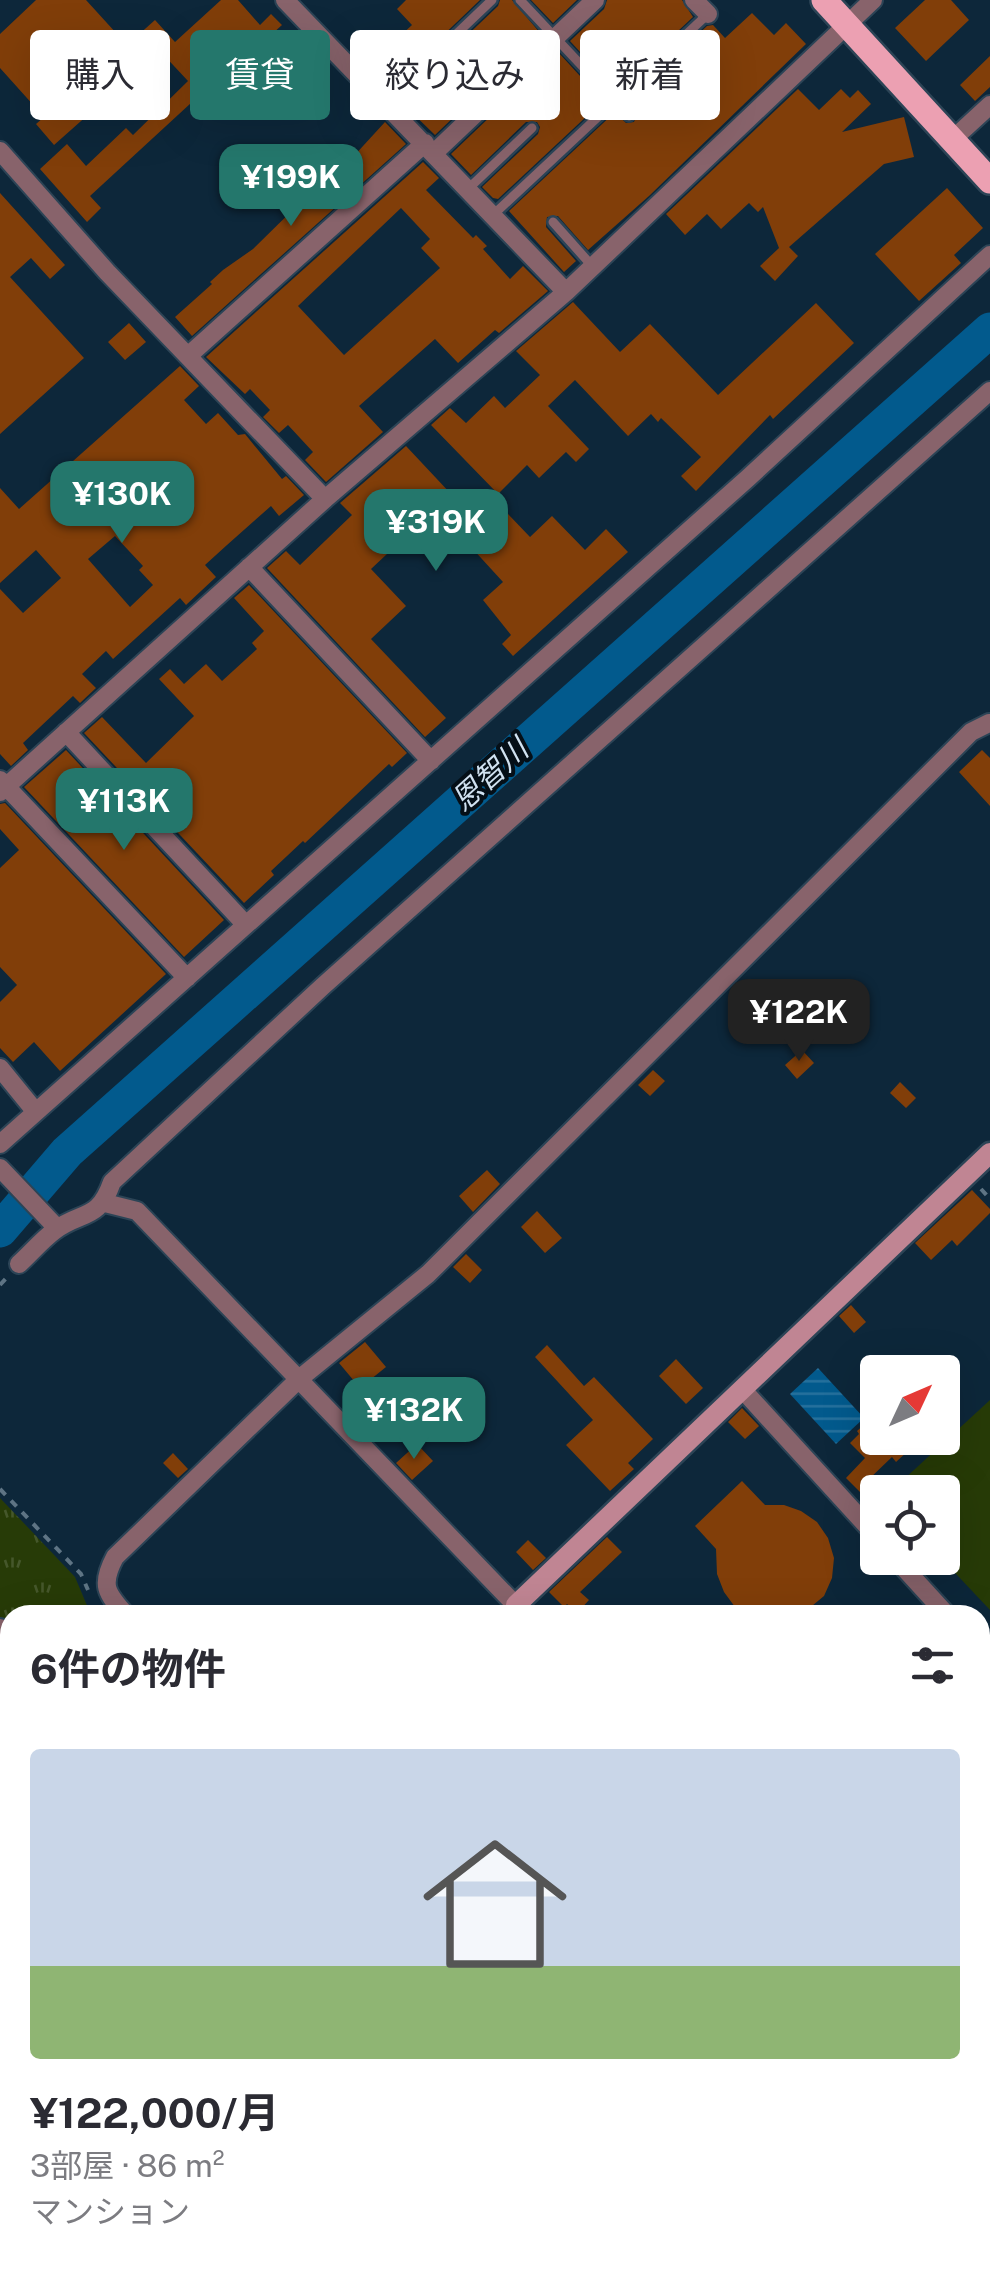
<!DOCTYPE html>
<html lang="ja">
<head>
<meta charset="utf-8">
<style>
  :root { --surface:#fff; --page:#f2f2f3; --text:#2b2b33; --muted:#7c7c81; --line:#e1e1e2; --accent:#24776c }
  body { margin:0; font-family:"Public Sans","Noto Sans JP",sans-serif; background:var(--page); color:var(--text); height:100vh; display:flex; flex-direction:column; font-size:38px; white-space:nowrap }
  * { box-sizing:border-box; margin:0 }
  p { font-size:32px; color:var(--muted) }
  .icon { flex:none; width:55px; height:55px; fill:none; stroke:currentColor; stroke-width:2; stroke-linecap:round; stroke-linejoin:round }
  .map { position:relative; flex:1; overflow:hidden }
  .sheet { position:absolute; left:0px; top:1605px; width:990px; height:672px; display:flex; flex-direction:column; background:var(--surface); border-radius:30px 30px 0 0; box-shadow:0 10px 40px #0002 }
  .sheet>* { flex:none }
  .banner { position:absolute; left:30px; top:30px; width:930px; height:90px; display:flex; gap:20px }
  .needle { width:65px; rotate:46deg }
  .controls { position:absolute; left:860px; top:1355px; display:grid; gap:20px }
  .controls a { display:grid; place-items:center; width:100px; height:100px; border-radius:10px; background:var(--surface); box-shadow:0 10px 40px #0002; font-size:50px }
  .price { position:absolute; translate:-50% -85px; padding:0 22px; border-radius:20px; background:var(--accent); color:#fff; font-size:32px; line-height:65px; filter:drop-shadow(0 2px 5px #0008) }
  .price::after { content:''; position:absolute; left:50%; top:60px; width:30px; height:22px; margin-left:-15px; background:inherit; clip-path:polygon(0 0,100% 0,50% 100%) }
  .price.on { background:#222; color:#fff }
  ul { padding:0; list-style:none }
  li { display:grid; align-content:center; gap:20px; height:530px; padding:0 30px }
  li+li { border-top:2px solid var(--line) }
  li span { display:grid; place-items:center; height:310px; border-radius:10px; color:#555 }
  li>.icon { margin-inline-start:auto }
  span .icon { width:180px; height:180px; fill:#fffc; stroke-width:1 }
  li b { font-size:42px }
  h2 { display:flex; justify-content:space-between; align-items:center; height:120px; padding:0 30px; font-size:42px }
  .chip { padding:0 35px; border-radius:10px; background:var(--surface); box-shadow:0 10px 40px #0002; font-size:35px; line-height:90px }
  .chip.on { background:var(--accent); color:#fff }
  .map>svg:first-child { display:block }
  .park { fill:url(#park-tufts) }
  .garden { fill:#273b07 }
  .water { fill:url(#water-rules) }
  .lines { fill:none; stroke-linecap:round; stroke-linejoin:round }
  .river { stroke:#025a8d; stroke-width:35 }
  .building { fill:#813e09; fill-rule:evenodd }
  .lane-casing { stroke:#2c4456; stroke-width:14 }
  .street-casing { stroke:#2c4456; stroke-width:22 }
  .secondary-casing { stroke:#2c4456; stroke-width:25 }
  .primary-casing { stroke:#2c4456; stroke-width:30 }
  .path { stroke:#5e7484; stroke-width:4; stroke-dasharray:8 8; stroke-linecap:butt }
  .lane { stroke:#88636b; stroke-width:9 }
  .street { stroke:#88636b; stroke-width:18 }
  .secondary { stroke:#c08593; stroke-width:20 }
  .primary { stroke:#eca0b2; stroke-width:25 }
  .labels { text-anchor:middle; stroke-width:8; stroke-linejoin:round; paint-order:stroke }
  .water-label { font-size:30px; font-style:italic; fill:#d1e2f1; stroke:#050f17 }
</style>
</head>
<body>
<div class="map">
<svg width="990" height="2277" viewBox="0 0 990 2277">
  <defs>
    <pattern id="park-tufts" width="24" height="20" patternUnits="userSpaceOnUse" patternTransform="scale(2.5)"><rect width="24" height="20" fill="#273b07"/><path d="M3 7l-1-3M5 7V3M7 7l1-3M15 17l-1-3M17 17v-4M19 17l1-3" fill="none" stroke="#45572b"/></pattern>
    <pattern id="water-rules" width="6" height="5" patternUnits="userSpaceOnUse" patternTransform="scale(2.5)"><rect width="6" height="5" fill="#025a8d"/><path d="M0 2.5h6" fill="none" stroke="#26719d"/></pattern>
  </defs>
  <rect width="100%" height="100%" fill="#0d273a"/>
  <path class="park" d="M0 1498 75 1577 91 1615H10V2193L0 2202Z
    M10 2232V2268H708L697 2277H0V2241Z"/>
  <path class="garden" d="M990 1400V1610L941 1558 942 1492H890Z"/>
  <path class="water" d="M818 1368 864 1418 836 1444 790 1394Z"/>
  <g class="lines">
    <path class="river" d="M0 1230 67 1152 990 330"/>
  </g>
  <path class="building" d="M36 0H86L127 45 155 20 175 42 221 0H238L260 25 271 14 282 25 193 106 191 103 90 196 101 208 87 222 40 169 67 144 86 166 126 128 133 135 188 81 160 51 54 145 36 124 44 117 0 68V34Z
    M406 0H480L388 88 368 66 412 25 397 9Z
    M500 0H512L541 34 435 135 399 100 498 6Z
    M531 0H577L553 23Z
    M607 0H682L693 17 615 90 570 41 604 9Z
    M925 0H951L969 20 926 61 895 28Z
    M752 13 774 35 786 23 806 44 649 196 588 250 558 216 547 217 546 227 576 261 564 272 509 211 615 112 626 123 634 122 637 113 626 101 707 26 713 25 725 38Z
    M558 52 603 101 498 199 493 198 482 187 538 134 540 127 537 122H526L471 175 451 154Z
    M990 56V87L975 101 960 85Z
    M798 89 819 110 841 89 850 98 858 90 871 104 842 132 904 117 914 157 884 164 789 247 798 256 775 281 760 266 779 248 763 207 758 212 749 203 721 229 707 214 685 235 666 214Z
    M385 122 406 144 192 336 175 317 212 284 210 282 223 270 253 249 311 192 341 170Z
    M423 162 439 178 426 190 473 238 476 235 487 246 483 249 510 279 523 266 548 291 499 333 495 330 458 363 435 339 359 406 383 432 326 482 305 460 313 452 288 425 279 433 263 417 270 410 250 389 245 394 206 357ZM401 208 430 239 421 248 440 268 344 355 298 306Z
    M947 188 983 228 954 255 961 263 919 301 875 254Z
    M0 193 65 265 50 279 31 258 10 277 84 358 0 434Z
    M573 302 620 352 650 324 718 395 816 303 854 343 773 419 770 415 696 491 681 476 701 457 661 418 658 422 651 414 628 436 575 380 548 406 589 449 576 462 566 452 539 478 527 465 498 494 431 425 450 408 466 423 494 396 505 408 540 375 516 351Z
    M129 323 146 342 125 360 108 342Z
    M180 366 199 386 184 400 206 424 218 413 238 435 245 434 282 479 286 476 304 495 279 516 271 506 227 545 205 565 216 577 186 605 180 598 113 659 106 651 82 674 96 688 80 703 73 696 23 743 28 750 11 766 0 754V589L23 613 61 578 36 550 0 583V488L19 509ZM115 536 143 566 139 570 153 585 130 607 88 559Z
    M406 446 467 511 487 492 530 537 552 516 585 550 606 529 628 552 513 656 502 644 511 635 483 600 503 582 428 500 417 510 395 489 374 508 403 539 371 569 406 606 371 639 446 718 425 737 267 568 286 551 300 565 352 515 340 503Z
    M249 585 407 753 392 767 389 764 305 843 303 841 271 871 274 875 244 903 84 733 102 717 146 763 194 716 159 679 170 669 184 684 206 664 222 681 257 649 252 643 264 631 234 598Z
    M66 750 224 920 184 957 24 787Z
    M982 750 990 758V806L959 772Z
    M5 803 166 974 60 1071 34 1042 13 1062 0 1048V1002L17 985 0 967V868L19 850 0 829V804Z
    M744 989 770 1016 757 1029 731 1002Z
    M802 1050 814 1063 797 1079 785 1065Z
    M653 1070 665 1081 650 1096 638 1085Z
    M900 1082 916 1098 906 1108 890 1093Z
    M487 1170 500 1184 473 1212 459 1196Z
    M972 1190 990 1209V1213L957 1246 952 1240 931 1260 915 1243Z
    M537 1211 562 1238 545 1253 521 1227Z
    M466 1254 482 1270 470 1283 453 1267Z
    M851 1305 866 1322 854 1333 839 1316Z
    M365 1342 386 1367 360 1388 339 1363Z
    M547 1345 584 1386 594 1377 653 1439 628 1463 634 1469 610 1491 566 1445 593 1420 535 1357Z
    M676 1359 703 1388 686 1404 659 1376Z
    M742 1408 759 1426 745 1439 728 1422Z
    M878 1412V1438H895L908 1451 896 1462 892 1457 868 1480 873 1485 863 1495 846 1478 865 1458 850 1443 859 1434 857 1431Z
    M417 1444 433 1461 412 1480 396 1463Z
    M173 1453 188 1469 178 1478 163 1463Z
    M742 1481 765 1505H784L801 1511 817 1522 828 1538 834 1558 832 1578 824 1596 801 1615H748L735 1607 724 1592 717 1574 716 1549 695 1526Z
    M607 1537 622 1552 580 1592 589 1600 577 1613 567 1604 564 1607 549 1592Z
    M528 1540 546 1558 533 1570 516 1552Z"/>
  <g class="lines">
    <g class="lane-casing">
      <path id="lane" d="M520 0 629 116
        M385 102 492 0
        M468 189 532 128
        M493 215 708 14
        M553 222 593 267
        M64 2268 71 2277
        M140 2268 149 2277
        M646 2277 654 2268
        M656 2277 667 2268"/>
    </g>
    <g class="street-casing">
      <path id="street" d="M285 0 566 292
        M694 0 708 14
        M952 140 990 105
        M0 151 107 272 325 499
        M434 153 595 0
        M188 356 425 143
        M249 567 431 761
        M66 732 246 925
        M0 780 187 978
        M0 792 325 499 566 292 873 0
        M0 1068 35 1111
        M0 1144 748 478 990 255
        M0 1168 57 1228
        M105 1203 137 1211 525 1615
        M19 1264C31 1253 42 1240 54 1231 82 1210 98 1222 112 1182L323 986 990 391
        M743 1390 878 1538
        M895 1558 947 1615
        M126 1615C106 1593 100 1585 115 1557L299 1379 428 1274 971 732 989 723
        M0 1628 10 1638
        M980 1650 990 1660
        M0 1780 10 1752
        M0 1936 10 1970
        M980 2047 990 2038
        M0 2057 10 2040
        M980 2101 990 2111
        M0 2225 10 2216
        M718 2277 729 2268"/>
    </g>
    <g class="secondary-casing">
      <path id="secondary" d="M516 1605 990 1153"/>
    </g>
    <g class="primary-casing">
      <path id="primary" d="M824 0 990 181"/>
    </g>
    <path class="path" d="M981 1189 990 1199
      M0 1285 9 1275
      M0 1489 81 1574 88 1590"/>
    <use href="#lane" class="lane"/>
    <use href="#street" class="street"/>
    <use href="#secondary" class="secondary"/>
    <use href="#primary" class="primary"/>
  </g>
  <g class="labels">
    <g class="water-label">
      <text transform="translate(490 775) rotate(-42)" y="10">恩智川</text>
    </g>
  </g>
</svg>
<div class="controls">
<a><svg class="needle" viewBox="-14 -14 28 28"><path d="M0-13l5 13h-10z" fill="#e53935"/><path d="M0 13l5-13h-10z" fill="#7c7c81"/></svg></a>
<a><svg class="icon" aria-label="locate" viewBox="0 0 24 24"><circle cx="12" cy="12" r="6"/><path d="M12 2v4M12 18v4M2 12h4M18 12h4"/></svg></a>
</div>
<b class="price" style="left:291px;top:229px">¥199K</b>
<b class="price" style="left:122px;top:546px">¥130K</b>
<b class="price" style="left:436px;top:574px">¥319K</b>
<b class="price" style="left:124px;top:853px">¥113K</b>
<b class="price on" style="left:799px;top:1064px">¥122K</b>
<b class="price" style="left:414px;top:1462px">¥132K</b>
<div class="banner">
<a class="chip">購入</a>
<a class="chip on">賃貸</a>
<a class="chip">絞り込み</a>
<a class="chip">新着</a>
</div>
<section class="sheet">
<h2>6件の物件<svg class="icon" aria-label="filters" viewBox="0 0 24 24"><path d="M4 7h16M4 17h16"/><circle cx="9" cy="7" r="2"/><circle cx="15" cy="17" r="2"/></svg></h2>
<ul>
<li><span style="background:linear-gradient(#c9d6e8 70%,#8fb573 0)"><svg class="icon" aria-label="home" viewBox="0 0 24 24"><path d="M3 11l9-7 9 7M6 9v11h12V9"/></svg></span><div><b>¥122,000/月</b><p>3部屋 · 86 m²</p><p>マンション</p></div></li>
</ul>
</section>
</div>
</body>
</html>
